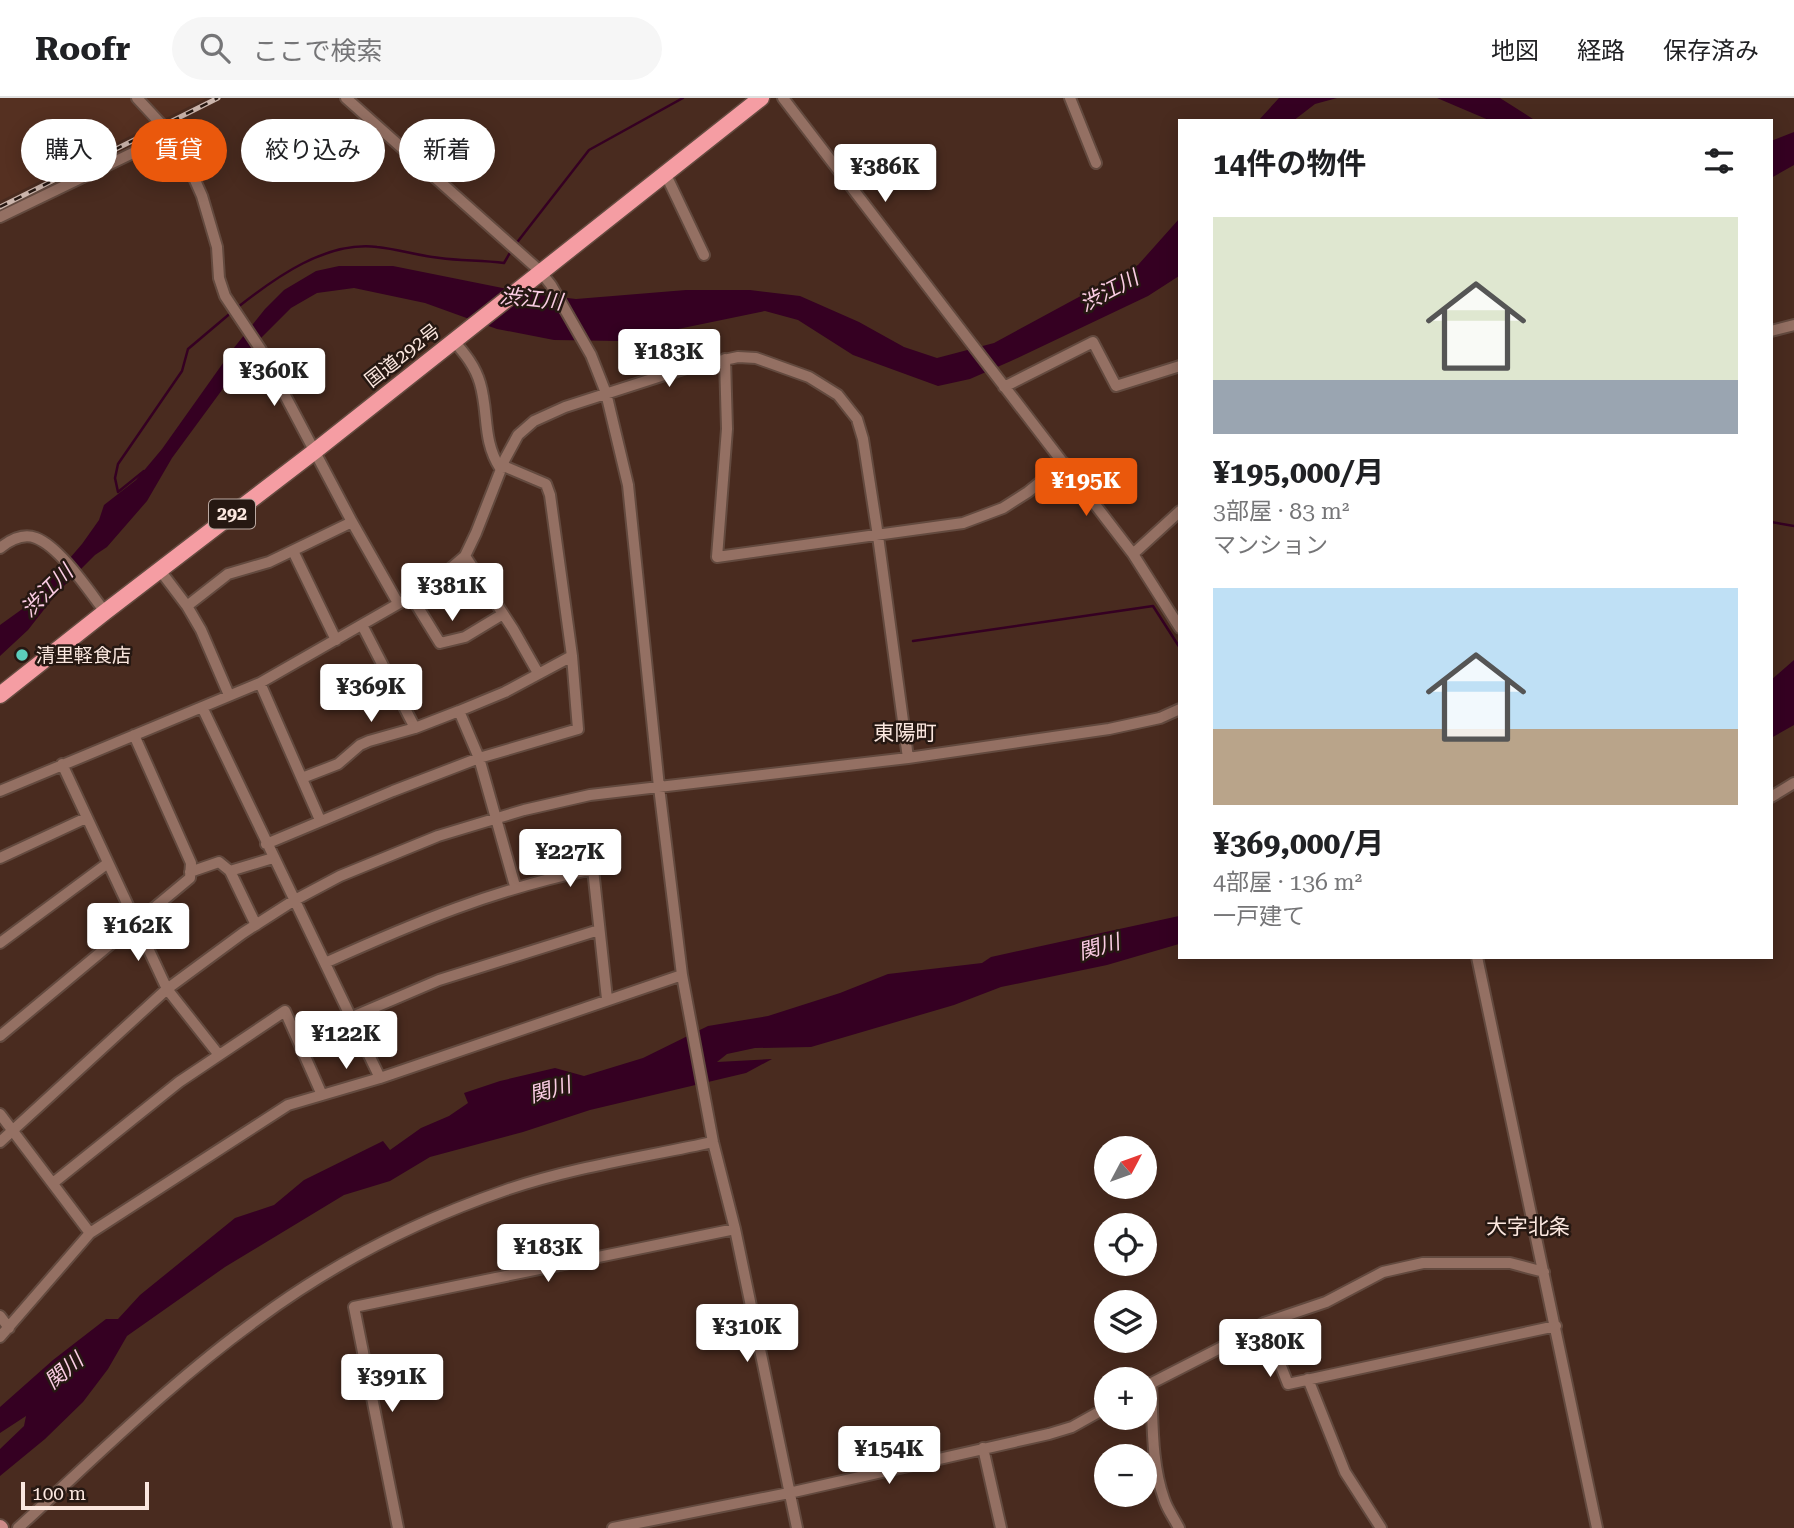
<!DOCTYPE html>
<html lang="ja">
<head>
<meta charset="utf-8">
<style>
  :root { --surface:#fff; --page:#f6f6f6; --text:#202124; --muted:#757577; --line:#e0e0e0; --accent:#ea580c }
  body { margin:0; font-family:"Roboto Serif","Noto Sans JP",serif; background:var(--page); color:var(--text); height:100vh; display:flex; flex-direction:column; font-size:26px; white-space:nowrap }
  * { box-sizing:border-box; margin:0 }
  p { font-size:23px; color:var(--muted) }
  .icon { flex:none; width:38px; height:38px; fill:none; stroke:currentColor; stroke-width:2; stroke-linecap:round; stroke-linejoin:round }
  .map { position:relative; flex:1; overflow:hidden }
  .details { position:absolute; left:1178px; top:21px; width:595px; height:840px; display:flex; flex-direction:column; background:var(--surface); border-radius:0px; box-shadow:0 4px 18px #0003 }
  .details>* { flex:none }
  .banner { position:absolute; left:21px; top:21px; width:665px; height:63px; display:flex; gap:14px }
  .needle { width:46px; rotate:49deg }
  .buttons { position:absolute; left:1094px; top:1038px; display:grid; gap:14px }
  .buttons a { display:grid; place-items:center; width:63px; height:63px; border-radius:50%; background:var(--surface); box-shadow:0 4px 18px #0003; font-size:35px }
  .scale { position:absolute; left:21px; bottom:18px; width:128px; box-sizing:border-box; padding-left:7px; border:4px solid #fbe7df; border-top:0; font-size:19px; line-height:24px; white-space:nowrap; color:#fbe7df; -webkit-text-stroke:5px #261812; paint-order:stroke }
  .price { position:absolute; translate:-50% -60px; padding:0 16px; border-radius:7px; background:#fff; color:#222; font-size:23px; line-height:46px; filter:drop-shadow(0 2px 4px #0008) }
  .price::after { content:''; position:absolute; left:50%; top:42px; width:21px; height:16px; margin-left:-10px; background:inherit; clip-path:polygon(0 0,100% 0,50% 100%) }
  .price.on { background:var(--accent); color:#fff }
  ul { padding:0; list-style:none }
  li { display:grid; align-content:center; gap:14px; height:371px; padding:0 35px }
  li span { display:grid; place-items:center; height:217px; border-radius:0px; color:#555 }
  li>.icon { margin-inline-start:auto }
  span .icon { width:126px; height:126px; fill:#fffc; stroke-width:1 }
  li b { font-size:30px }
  h2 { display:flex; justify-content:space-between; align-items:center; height:84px; padding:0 35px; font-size:30px }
  .tag { padding:0 24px; border-radius:32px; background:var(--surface); box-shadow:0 4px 18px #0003; font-size:24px; line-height:63px }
  .tag.on { background:var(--accent); color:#fff }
  header { display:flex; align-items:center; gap:42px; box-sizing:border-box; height:98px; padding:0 35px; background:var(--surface); border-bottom:2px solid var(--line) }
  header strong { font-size:33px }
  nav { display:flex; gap:38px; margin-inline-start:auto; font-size:24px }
  .search { width:490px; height:63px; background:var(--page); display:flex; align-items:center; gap:18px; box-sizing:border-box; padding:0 24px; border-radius:38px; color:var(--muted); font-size:26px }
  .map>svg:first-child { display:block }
  .built { fill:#553021 }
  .water { fill:#350022 }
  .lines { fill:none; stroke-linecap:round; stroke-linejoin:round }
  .stream { stroke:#350022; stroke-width:2.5 }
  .minor-casing { stroke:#634a3f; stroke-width:14 }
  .major-casing { stroke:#634a3f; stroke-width:18 }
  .highway-casing { stroke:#634a3f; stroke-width:19 }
  .minor { stroke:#947063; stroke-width:10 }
  .major { stroke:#ce8b89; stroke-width:14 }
  .highway { stroke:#f59da3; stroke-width:16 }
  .rail-casing { stroke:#cbb5ac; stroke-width:5 }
  .rail { stroke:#261812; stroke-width:2.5; stroke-dasharray:8; stroke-linecap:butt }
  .poi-dot { fill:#5bcebc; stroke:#261812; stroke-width:2.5 }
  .labels { text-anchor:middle; stroke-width:5; stroke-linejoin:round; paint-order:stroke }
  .shield { fill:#261812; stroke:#bba9a2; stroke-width:2 }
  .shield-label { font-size:18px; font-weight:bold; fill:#fbe7df }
  .street-label { font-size:19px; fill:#fbe7df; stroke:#261812 }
  .poi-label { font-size:19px; fill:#fbe7df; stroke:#261812; text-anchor:start }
  .water-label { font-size:21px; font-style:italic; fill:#fbcde4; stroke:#261812 }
  .neighbourhood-label { font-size:21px; fill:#fbe7df; stroke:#261812 }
</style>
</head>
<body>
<header>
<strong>Roofr</strong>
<div class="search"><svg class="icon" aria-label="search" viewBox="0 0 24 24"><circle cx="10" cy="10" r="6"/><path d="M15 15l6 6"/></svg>ここで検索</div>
<nav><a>地図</a><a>経路</a><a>保存済み</a></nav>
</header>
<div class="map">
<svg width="1794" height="1430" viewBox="0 0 1794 1430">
  <rect width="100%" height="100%" fill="#492b1f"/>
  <path class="built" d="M0 0H206L0 103Z"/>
  <path class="water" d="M1279 0H1337L1315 6 1293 23H1258Z
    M1437 0H1500L1536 23H1491Z
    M1794 34V67L1771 80V43Z
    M1179 121V178L1148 198 1011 263 970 281 938 288 853 257 798 222 765 213 620 243 554 242 497 231 425 205 354 190 317 195 291 210 249 252 244 262 172 360 147 403 107 449 95 457 57 495 28 532 0 558V527L32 504 82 446 99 422 104 407 136 382 162 351 233 251 265 211 284 192 316 173 339 168H393L533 196 576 201 686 192H750L800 198 859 224 904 249 937 260 994 245 1138 167Z
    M1794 562V627L1771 640V582Z
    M1179 818V846L1107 867 1001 889 954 907 811 949 755 950 727 956 717 964 772 961 746 975 590 1012 523 1034 430 1059 390 1083 344 1097 225 1169 127 1238 108 1271 83 1304 45 1341 0 1378V1351L24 1328 26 1318 0 1335V1309L53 1262 106 1221H118L140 1197 235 1120 274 1107 304 1082 383 1043 390 1052 421 1030 449 1018 468 1005 464 995 500 983 555 970 584 978 643 960 708 928 768 918 840 895 888 876 982 865 991 859Z"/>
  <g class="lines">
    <path class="stream" d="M515 147 589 52 683 0
      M238 209C276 179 326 143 377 149 398 151 419 158 440 160 461 163 482 162 504 165L511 153
      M144 373 118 394 115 380 118 366 182 273 188 251 233 213
      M1771 424 1794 428
      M913 543 1153 508 1180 550"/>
    <g class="minor-casing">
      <path id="minor" d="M137 0 163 28 194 80 202 98 217 149 219 180 225 198 261 252 352 424 398 505
        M346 0 540 173 551 187 591 257 606 295 628 387 659 689 682 877 713 1044 735 1131 797 1430
        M783 0 1133 456 1180 530
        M1070 0 1096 65
        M666 77 704 157
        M0 119 168 38
        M1771 233 1794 227
        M454 243C465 256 475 268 480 285 489 315 482 342 500 370
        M725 261 727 331 717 459 963 425 1003 410 1028 394 1064 365
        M1004 289 1093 244 1116 288 1180 268
        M0 450C10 442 23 435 36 440 60 449 89 493 105 514
        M293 453 336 542
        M1133 456 1180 413
        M465 458 513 531 538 575
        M159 471 187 508 201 532 229 597
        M411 498 440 545 465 539 503 516
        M187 508 228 476 269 464 352 424
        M362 527 415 630
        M260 585 320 722
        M202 609 380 980
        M459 613 479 660 515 788
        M62 666 167 891 219 957
        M302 680 338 666 360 647 369 643 415 630 459 613 505 594 572 558
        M0 693 260 585 431 487 465 458 476 435 505 361 518 337 534 323 565 309 686 270 738 259 756 260 809 279 838 297 857 321 863 341 878 438 908 660
        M1771 699 1794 685
        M266 746 393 693 479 660 578 631 572 558 550 397 546 386 506 369 500 370
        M0 760 86 720
        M230 773 256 827
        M190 774 219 764 230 773 273 760
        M0 845 108 765
        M1477 859 1597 1430
        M325 865C416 824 495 791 593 771L607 901
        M352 919 439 882 599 832
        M0 938 190 780 191 765 134 637
        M0 1016 90 1135
        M0 1044 167 891 243 835 293 803 340 778 438 738 524 712 590 697 908 660 1109 631 1160 620 1180 611
        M53 1085 179 984 285 913 322 997
        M0 1218 9 1230
        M1264 1225 1288 1286 1556 1228
        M0 1239 90 1135 288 1007 380 980 682 877
        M1308 1281 1345 1374 1381 1430
        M1151 1286C1153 1323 1151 1364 1164 1401 1167 1411 1174 1420 1179 1430
        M1144 1289 1230 1245 1264 1225 1326 1204 1383 1174 1423 1165H1510L1544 1174
        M983 1350 1001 1430
        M18 1430C96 1359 172 1283 258 1221 332 1166 419 1122 506 1092 573 1069 644 1059 713 1044
        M398 1430 354 1209 735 1131
        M613 1430 789 1395 1049 1336 1072 1329 1106 1310"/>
    </g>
    <g class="major-casing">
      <path id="major" d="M0 1429 1 1430"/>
    </g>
    <g class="highway-casing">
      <path id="highway" d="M0 597 105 514 315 353 761 0"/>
    </g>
    <use href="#minor" class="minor"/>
    <use href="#major" class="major"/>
    <use href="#highway" class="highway"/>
    <g class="rail-casing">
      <path id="rail" d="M0 109 218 0"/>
    </g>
    <use href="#rail" class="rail"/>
  </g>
  <circle class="poi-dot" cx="22" cy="557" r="7"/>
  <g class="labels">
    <rect class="shield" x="209" y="401.5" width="46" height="29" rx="5"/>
    <g class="shield-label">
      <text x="232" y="422">292</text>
    </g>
    <g class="street-label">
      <text transform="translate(402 257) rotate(-38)" y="7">国道292号</text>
    </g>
    <g class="poi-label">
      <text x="36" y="564">清里軽食店</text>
    </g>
    <g class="water-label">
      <text transform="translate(1109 193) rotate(-28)" y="7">渋江川</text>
      <text transform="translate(531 201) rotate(6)" y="7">渋江川</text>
      <text transform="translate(47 493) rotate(-45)" y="7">渋江川</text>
      <text transform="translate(1099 849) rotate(-16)" y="7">関川</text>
      <text transform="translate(550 992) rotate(-16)" y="7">関川</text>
      <text transform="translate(64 1273) rotate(-40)" y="7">関川</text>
    </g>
    <g class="neighbourhood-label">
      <text x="905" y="642">東陽町</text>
      <text x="1528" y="1136">大字北条</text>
    </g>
  </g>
</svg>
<div class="buttons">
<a><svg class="needle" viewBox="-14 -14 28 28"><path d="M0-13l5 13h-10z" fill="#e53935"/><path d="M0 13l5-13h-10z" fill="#757577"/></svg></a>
<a><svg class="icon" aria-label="locate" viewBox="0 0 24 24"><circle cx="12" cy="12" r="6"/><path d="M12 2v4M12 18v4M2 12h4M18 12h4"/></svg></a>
<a><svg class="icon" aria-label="layers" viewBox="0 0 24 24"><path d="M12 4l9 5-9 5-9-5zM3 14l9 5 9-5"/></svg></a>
<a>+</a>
<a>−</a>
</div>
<div class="scale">100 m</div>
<b class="price" style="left:885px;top:106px">¥386K</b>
<b class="price" style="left:669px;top:291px">¥183K</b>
<b class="price" style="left:274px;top:310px">¥360K</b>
<b class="price on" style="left:1086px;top:420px">¥195K</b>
<b class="price" style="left:452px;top:525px">¥381K</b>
<b class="price" style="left:371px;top:626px">¥369K</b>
<b class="price" style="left:570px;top:791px">¥227K</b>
<b class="price" style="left:138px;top:865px">¥162K</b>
<b class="price" style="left:346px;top:973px">¥122K</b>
<b class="price" style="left:548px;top:1186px">¥183K</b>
<b class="price" style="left:747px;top:1266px">¥310K</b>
<b class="price" style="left:1270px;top:1281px">¥380K</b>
<b class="price" style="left:392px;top:1316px">¥391K</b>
<b class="price" style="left:889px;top:1388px">¥154K</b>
<div class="banner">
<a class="tag">購入</a>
<a class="tag on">賃貸</a>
<a class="tag">絞り込み</a>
<a class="tag">新着</a>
</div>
<section class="details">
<h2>14件の物件<svg class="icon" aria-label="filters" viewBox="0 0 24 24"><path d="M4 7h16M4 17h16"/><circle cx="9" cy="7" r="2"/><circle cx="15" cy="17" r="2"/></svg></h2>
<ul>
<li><span style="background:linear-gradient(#dfe7d0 75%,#9aa5b1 0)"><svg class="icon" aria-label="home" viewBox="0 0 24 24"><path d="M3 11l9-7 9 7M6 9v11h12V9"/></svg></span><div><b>¥195,000/月</b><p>3部屋 · 83 m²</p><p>マンション</p></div></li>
<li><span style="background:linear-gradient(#bfe0f5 65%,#b9a48a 0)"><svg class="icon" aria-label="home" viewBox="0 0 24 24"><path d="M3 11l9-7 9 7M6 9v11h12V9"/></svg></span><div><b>¥369,000/月</b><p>4部屋 · 136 m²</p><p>一戸建て</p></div></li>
</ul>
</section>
</div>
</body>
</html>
